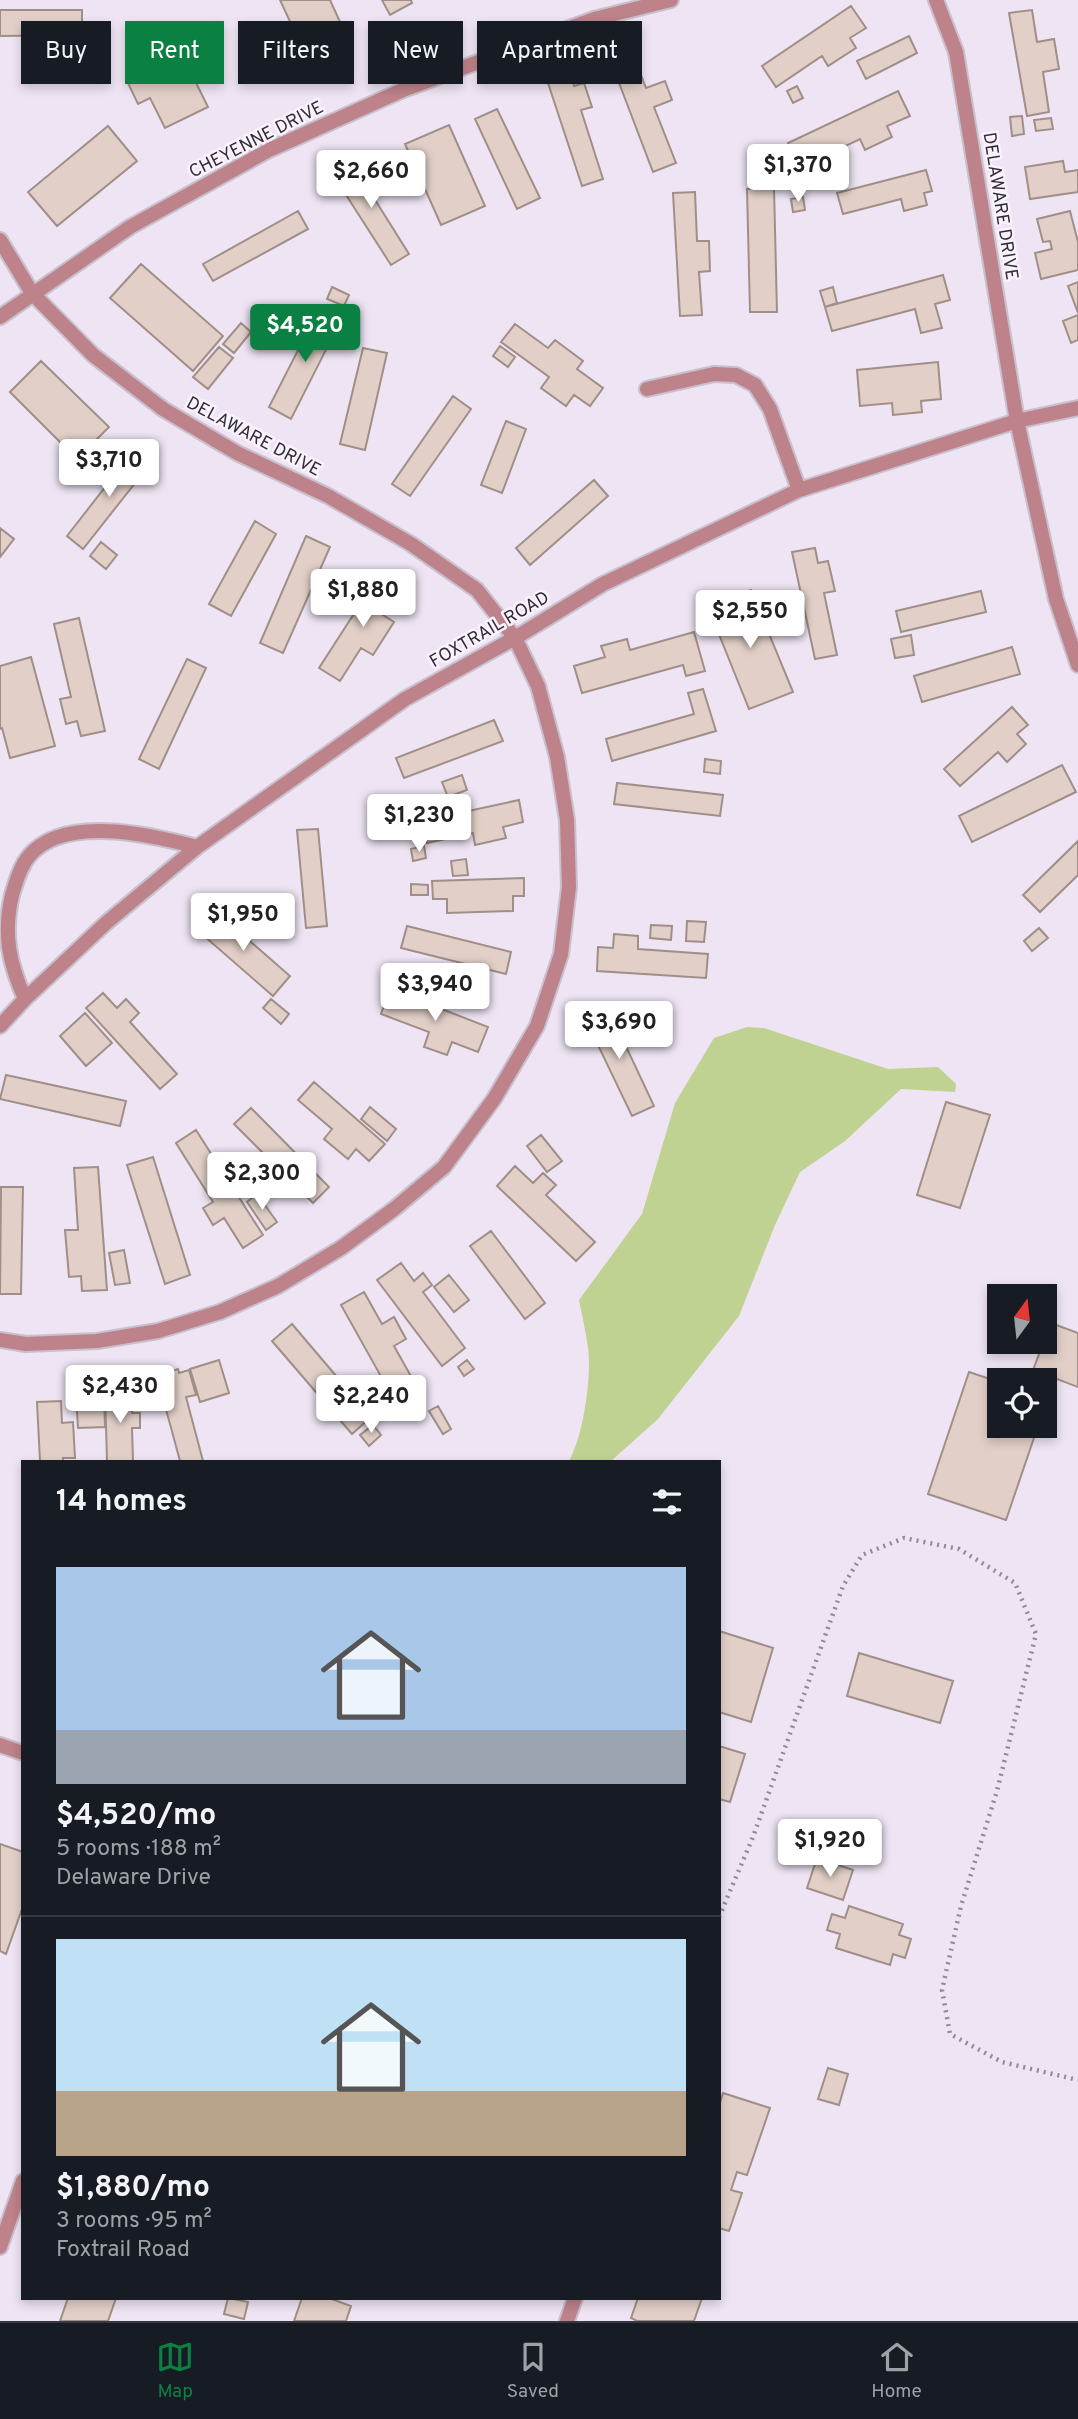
<!DOCTYPE html>
<html lang="en">
<head>
<meta charset="utf-8">
<style>
  :root { --surface:#171b24; --page:#20242c; --text:#f1f3f6; --muted:#9ea1a6; --line:#363941; --accent:#0b8043 }
  body { margin:0; font-family:Overpass,sans-serif; background:var(--page); color:var(--text); height:100vh; display:flex; flex-direction:column; font-size:26px; white-space:nowrap }
  * { box-sizing:border-box; margin:0 }
  p { font-size:23px; color:var(--muted) }
  .icon { flex:none; width:38px; height:38px; fill:none; stroke:currentColor; stroke-width:2; stroke-linecap:round; stroke-linejoin:round }
  .map { position:relative; flex:1; overflow:hidden }
  .panel { position:absolute; left:21px; top:1460px; width:700px; height:840px; display:flex; flex-direction:column; background:var(--surface); border-radius:0px; box-shadow:0 4px 10px #0003 }
  .panel>* { flex:none }
  .guide { position:absolute; left:21px; top:21px; width:700px; height:63px; display:flex; gap:14px }
  .needle { width:46px; rotate:15deg }
  .controls { position:absolute; left:987px; top:1284px; display:grid; gap:14px }
  .controls a { display:grid; place-items:center; width:70px; height:70px; border-radius:0px; background:var(--surface); box-shadow:0 4px 10px #0003; font-size:35px }
  .price { position:absolute; translate:-50% -60px; padding:0 16px; border-radius:7px; background:#fff; color:#222; font-size:23px; line-height:46px; filter:drop-shadow(0 2px 4px #0008) }
  .price::after { content:''; position:absolute; left:50%; top:42px; width:21px; height:16px; margin-left:-10px; background:inherit; clip-path:polygon(0 0,100% 0,50% 100%) }
  .price.current { background:var(--accent); color:#fff }
  ul { padding:0; list-style:none }
  li { display:grid; align-content:center; gap:14px; height:371px; padding:0 35px }
  li+li { border-top:2px solid var(--line) }
  li span { display:grid; place-items:center; height:217px; border-radius:0px; color:#555 }
  li>.icon { margin-inline-start:auto }
  span .icon { width:126px; height:126px; fill:#fffc; stroke-width:1 }
  li b { font-size:30px }
  h2 { display:flex; justify-content:space-between; align-items:center; height:84px; padding:0 35px; font-size:30px }
  .tag { padding:0 24px; border-radius:0px; background:var(--surface); box-shadow:0 4px 10px #0003; font-size:24px; line-height:63px }
  .tag.current { background:var(--accent); color:#fff }
  .menu { display:flex; justify-content:space-around; align-items:center; height:98px; border-top:2px solid var(--line); background:var(--surface); font-size:19px; color:var(--muted) }
  .menu a { display:grid; justify-items:center; gap:4px }
  .menu .current { color:var(--accent) }
  .map>svg:first-child { display:block }
  .green { fill:#bfd292 }
  .building { fill:#e2d0c8; stroke:#9f8f88; stroke-width:2 }
  .lines { fill:none; stroke-linecap:round; stroke-linejoin:round }
  .minor-casing { stroke:#c8c0cd; stroke-width:18 }
  .path { stroke:#918a94; stroke-width:4.5; stroke-dasharray:2 5; stroke-linecap:butt }
  .minor { stroke:#be828a; stroke-width:14 }
  .labels { text-anchor:middle; stroke-width:5; stroke-linejoin:round; paint-order:stroke }
  .street-label { font-size:18px; fill:#312e33; stroke:#faf2fe }
</style>
</head>
<body>
<div class="map">
<svg width="1078" height="2321" viewBox="0 0 1078 2321">
  <rect width="100%" height="100%" fill="#eee4f3"/>
  <path class="green" d="M747 1027 764 1028 888 1069 938 1067 956 1084 955 1092 901 1089 845 1141 800 1172 775 1225 739 1316 658 1419 611 1461H569C583 1437 592 1377 588 1348 586 1332 582 1316 579 1300L642 1214 675 1103 714 1038Z"/>
  <path class="building" d="M280 0H330L341 24 300 43Z
    M382 0H411L412 3 390 15Z
    M851 6 866 28 850 38 856 48 828 66 822 56 776 87 762 66Z
    M0 10H82V35L0 36Z
    M1032 10 1037 42 1054 39 1059 69 1043 72 1049 112 1027 116 1009 13Z
    M177 23 189 47 181 52 208 107 165 128 150 98 138 104 127 81 139 75 130 55 166 38 162 30Z
    M909 36 917 53 866 79 857 61Z
    M635 59 646 88 665 81 672 100 654 107 676 163 653 172 613 67Z
    M571 76 574 86 584 83 592 107 581 110 603 179 582 186 548 83Z
    M797 86 803 98 793 103 787 91Z
    M898 91 910 116 887 126 892 137 865 150 860 139 799 168 788 143Z
    M497 109 540 198 517 209 475 119Z
    M1022 116 1024 134 1012 136 1010 117Z
    M1051 118 1053 129 1036 131 1034 120Z
    M449 125 485 206 441 225 405 144Z
    M108 126 137 161 57 226 28 192Z
    M839 159 844 171 824 179 819 167Z
    M1063 161 1065 172 1078 170V192L1030 199 1025 167Z
    M351 162 363 181 377 173 385 186 372 195 409 254 391 265 332 173Z
    M926 170 932 191 924 193 927 205 904 211 901 199 843 214 837 193Z
    M774 188 777 312H750L747 189Z
    M695 192 697 241H709L710 271 699 272 702 315 680 316 673 193Z
    M803 197 805 210 793 212 791 199Z
    M298 211 308 229 213 281 203 264Z
    M1070 211 1078 242V270L1041 279 1035 253 1052 249 1050 241 1043 242 1037 219Z
    M141 264 223 336 193 371 110 298Z
    M943 275 950 300 935 304 942 328 921 333 915 309 832 331 825 307Z
    M1078 282V313L1068 286Z
    M332 287 349 295 344 306 327 299Z
    M833 287 837 303 825 307 820 291Z
    M319 309 341 320 291 419 269 407Z
    M1078 315V340L1071 343 1063 321Z
    M241 323 251 332 234 353 223 344Z
    M515 324 548 348 555 340 583 361 577 369 603 388 590 406 574 395 566 406 541 388 549 377 501 342Z
    M500 346 515 357 508 367 493 356Z
    M219 347 233 358 208 389 193 377Z
    M363 348 387 353 365 450 340 444Z
    M41 361 109 427 77 459 10 392Z
    M938 362 941 399 921 401 922 412 893 415 892 403 860 406 857 370Z
    M453 396 471 409 410 496 392 484Z
    M506 421 526 429 502 493 481 485Z
    M134 450 151 463 83 549 67 536Z
    M594 480 608 496 530 565 516 548Z
    M255 521 276 534 231 616 209 604Z
    M0 528 14 539 0 557Z
    M306 536 330 547 283 653 260 643Z
    M101 542 117 555 106 569 90 556Z
    M815 548 818 563 828 561 835 591 824 593 837 655 815 659 792 552Z
    M379 575 401 588 383 615 394 622 373 655 361 648 340 681 319 668Z
    M751 590 793 692 749 709 708 607Z
    M981 591 986 612 901 632 896 611Z
    M79 618 105 731 81 736 77 721 66 724 60 699 71 697 54 624Z
    M694 632 705 671 686 676 683 665 582 693 574 666 605 657 601 646 627 639 630 650Z
    M911 635 914 655 895 658 891 639Z
    M1012 647 1020 674 922 702 914 676Z
    M31 657 55 746 10 758 2 728 0 729V666Z
    M187 659 206 668 159 769 139 759Z
    M703 689 716 731 612 761 606 739 694 714 688 693Z
    M1012 707 1028 725 1017 734 1026 744 1007 762 998 752 960 786 944 769Z
    M494 720 503 741 404 778 396 758Z
    M705 759 721 761 720 774 704 772Z
    M1062 765 1076 792 972 842 959 816Z
    M462 775 467 790 448 797 442 782Z
    M617 783 723 795 720 816 614 804Z
    M519 800 523 822 503 827 506 838 475 845 473 833 427 843 422 821Z
    M318 829 327 926 306 928 297 830Z
    M1078 841V875L1040 912 1023 895Z
    M424 846 426 858 413 861 411 849Z
    M466 859 468 875 453 876 451 861Z
    M524 878V896H513V911L447 913V899H433L432 881Z
    M411 884 428 885V895H411Z
    M213 909 290 976 273 996 196 929Z
    M687 921 706 922 704 942 686 941Z
    M651 925 672 926 671 940 650 938Z
    M407 926 511 952 506 974 401 948Z
    M1039 928 1048 938 1032 951 1024 941Z
    M614 934 638 936V949L708 954 706 978 597 971 598 947 613 948Z
    M390 989 488 1027 478 1052 452 1042 447 1055 424 1047 429 1032 381 1014Z
    M103 993 117 1008 126 999 139 1013 130 1022 177 1074 160 1089 86 1008Z
    M271 999 289 1014 281 1024 263 1008Z
    M607 1006 654 1106 632 1116 584 1016Z
    M85 1013 112 1043 86 1066 60 1036Z
    M6 1075 126 1101 120 1126 0 1099Z
    M314 1082 385 1144 369 1161 356 1149 348 1159 324 1139 332 1129 298 1100Z
    M946 1102 990 1115 960 1208 917 1195Z
    M370 1107 396 1129 387 1141 361 1119Z
    M251 1108 329 1187 313 1203 295 1185 285 1195 263 1173 273 1163 234 1124Z
    M196 1130 263 1235 243 1248 224 1218 213 1225 203 1208 213 1202 176 1143Z
    M541 1135 562 1161 547 1172 527 1146Z
    M153 1157 190 1275 165 1284 127 1165Z
    M515 1166 533 1183 543 1173 556 1185 546 1195 595 1242 576 1261 497 1186Z
    M98 1167 107 1290 82 1291 81 1276 69 1277 65 1230H78L74 1168Z
    M1 1187H23L21 1294H0Z
    M257 1194 277 1222 266 1230 247 1202Z
    M491 1231 545 1303 525 1319 470 1246Z
    M124 1250 130 1283 115 1285 109 1253Z
    M401 1263 414 1281 423 1273 432 1285 423 1292 465 1348 442 1366 377 1280Z
    M449 1275 469 1300 454 1312 434 1287Z
    M364 1292 382 1324 394 1317 406 1339 394 1346 425 1401 402 1414 341 1305Z
    M1051 1323 1078 1333V1387L1033 1370Z
    M292 1324 371 1417 352 1434 272 1341Z
    M219 1360 229 1393 200 1402 190 1369Z
    M467 1360 474 1369 464 1376 458 1367Z
    M178 1369 179 1373 189 1370 196 1395 186 1397 203 1461H180L157 1376Z
    M969 1372 999 1382V1426H1038L1006 1520 928 1494Z
    M105 1389H131L132 1413H140V1428H132L133 1461H107Z
    M104 1394 105 1427 78 1428 76 1395Z
    M61 1401 62 1423 73 1422 75 1458H63V1461H40L37 1402Z
    M438 1406 451 1429 443 1434 429 1411Z
    M373 1425 381 1435 369 1446 360 1435Z
    M719 1631 773 1648 751 1722 719 1712Z
    M859 1653 953 1681 940 1723 847 1696Z
    M719 1746 745 1754 730 1802 719 1799Z
    M0 1844 23 1852V1906L6 1954 0 1951Z
    M817 1858 853 1870 843 1900 807 1888Z
    M849 1906 903 1924 899 1935 911 1939 905 1958 893 1954 890 1965 836 1948 840 1934 827 1930 832 1914 845 1918Z
    M828 2068 848 2074 839 2105 818 2099Z
    M723 2093 770 2108 747 2175 737 2172 731 2190 742 2193 729 2231 719 2228V2106Z
    M68 2298H116L108 2321H60Z
    M228 2298 248 2302 244 2319 224 2314Z
    M302 2298H329L351 2306 346 2321H294Z
    M638 2298H702L694 2321H637L631 2318Z"/>
  <g class="lines">
    <g class="minor-casing">
      <path id="minor" d="M936 0 956 52 1017 421 1056 599 1078 665
        M0 240 32 293 93 355 163 409 237 453 328 496 411 544 477 590 515 638 538 686 557 757 567 820 569 887 561 954 537 1026 494 1099 444 1167 394 1209 341 1248 278 1286 220 1312 158 1331 97 1341 26 1344 0 1340
        M0 317 130 227 269 150 403 90 594 19 671 0
        M647 389 714 374 736 375 755 385 770 409 799 490
        M25 999C9 963 3 934 12 895 16 882 20 867 29 856 64 814 152 835 197 847
        M0 1026 25 999 106 923 197 847 405 699 515 638 603 584 799 490 1017 421 1078 408
        M0 1745 23 1753
        M0 2247 23 2181
        M567 2321 575 2298"/>
    </g>
    <path class="path" d="M719 1917 753 1837 843 1586 862 1555 904 1538 959 1549 1015 1583 1036 1634 997 1791 961 1906 942 1990 950 2034 1002 2062 1078 2080"/>
    <use href="#minor" class="minor"/>
  </g>
  <g class="labels">
    <g class="street-label">
      <text transform="translate(256 139) rotate(-27)" y="6">CHEYENNE DRIVE</text>
      <text transform="translate(1001 206) rotate(81)" y="6">DELAWARE DRIVE</text>
      <text transform="translate(254 436) rotate(28)" y="6">DELAWARE DRIVE</text>
      <text transform="translate(489 629) rotate(-30)" y="6">FOXTRAIL ROAD</text>
    </g>
  </g>
</svg>
<div class="controls">
<a><svg class="needle" viewBox="-14 -14 28 28"><path d="M0-13l5 13h-10z" fill="#e53935"/><path d="M0 13l5-13h-10z" fill="#9ea1a6"/></svg></a>
<a><svg class="icon" aria-label="locate" viewBox="0 0 24 24"><circle cx="12" cy="12" r="6"/><path d="M12 2v4M12 18v4M2 12h4M18 12h4"/></svg></a>
</div>
<b class="price" style="left:798px;top:204px">$1,370</b>
<b class="price" style="left:371px;top:210px">$2,660</b>
<b class="price current" style="left:305px;top:364px">$4,520</b>
<b class="price" style="left:109px;top:499px">$3,710</b>
<b class="price" style="left:363px;top:629px">$1,880</b>
<b class="price" style="left:750px;top:650px">$2,550</b>
<b class="price" style="left:419px;top:854px">$1,230</b>
<b class="price" style="left:243px;top:953px">$1,950</b>
<b class="price" style="left:435px;top:1023px">$3,940</b>
<b class="price" style="left:619px;top:1061px">$3,690</b>
<b class="price" style="left:262px;top:1212px">$2,300</b>
<b class="price" style="left:120px;top:1425px">$2,430</b>
<b class="price" style="left:371px;top:1435px">$2,240</b>
<b class="price" style="left:830px;top:1879px">$1,920</b>
<div class="guide">
<a class="tag">Buy</a>
<a class="tag current">Rent</a>
<a class="tag">Filters</a>
<a class="tag">New</a>
<a class="tag">Apartment</a>
</div>
<section class="panel">
<h2>14 homes<svg class="icon" aria-label="filters" viewBox="0 0 24 24"><path d="M4 7h16M4 17h16"/><circle cx="9" cy="7" r="2"/><circle cx="15" cy="17" r="2"/></svg></h2>
<ul>
<li><span style="background:linear-gradient(#a9c7e8 75%,#9aa5b1 0)"><svg class="icon" aria-label="home" viewBox="0 0 24 24"><path d="M3 11l9-7 9 7M6 9v11h12V9"/></svg></span><div><b>$4,520/mo</b><p>5 rooms · 188 m²</p><p>Delaware Drive</p></div></li>
<li><span style="background:linear-gradient(#bfe0f5 70%,#b9a48a 0)"><svg class="icon" aria-label="home" viewBox="0 0 24 24"><path d="M3 11l9-7 9 7M6 9v11h12V9"/></svg></span><div><b>$1,880/mo</b><p>3 rooms · 95 m²</p><p>Foxtrail Road</p></div></li>
</ul>
</section>
</div>
<nav class="menu">
<a class="current"><svg class="icon" aria-label="map" viewBox="0 0 24 24"><path d="M3 6l6-2 6 2 6-2v14l-6 2-6-2-6 2zM9 4v14M15 6v14"/></svg>Map</a>
<a><svg class="icon" aria-label="saved" viewBox="0 0 24 24"><path d="M7 4h10v16l-5-4-5 4z"/></svg>Saved</a>
<a><svg class="icon" aria-label="home" viewBox="0 0 24 24"><path d="M3 11l9-7 9 7M6 9v11h12V9"/></svg>Home</a>
</nav>
</body>
</html>
